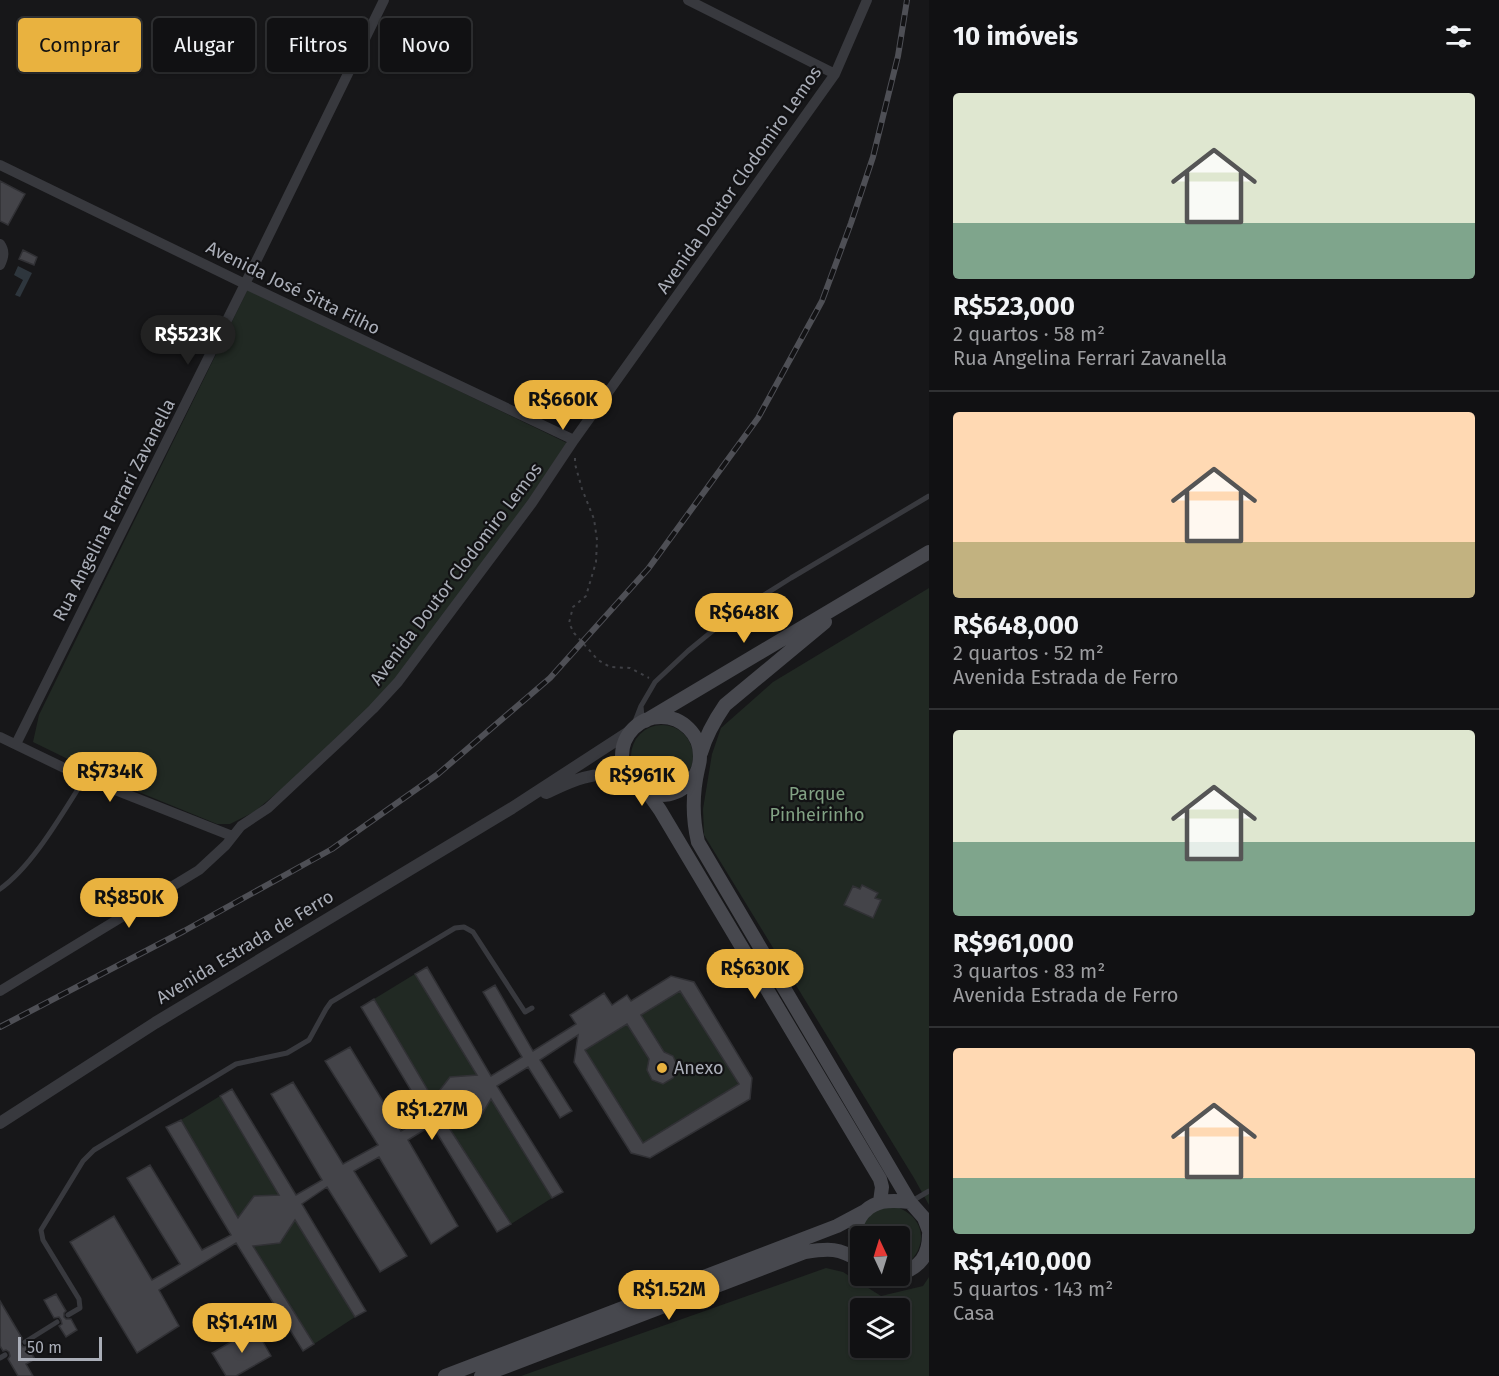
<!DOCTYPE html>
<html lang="pt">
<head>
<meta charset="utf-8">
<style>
  :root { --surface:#111113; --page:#1e1f21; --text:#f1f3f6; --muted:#9c9da0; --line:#303133; --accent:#e9b23f }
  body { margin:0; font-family:"Fira Sans",sans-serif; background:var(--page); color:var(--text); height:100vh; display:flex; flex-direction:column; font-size:22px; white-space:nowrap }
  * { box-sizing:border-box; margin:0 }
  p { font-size:20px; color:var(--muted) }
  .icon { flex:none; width:33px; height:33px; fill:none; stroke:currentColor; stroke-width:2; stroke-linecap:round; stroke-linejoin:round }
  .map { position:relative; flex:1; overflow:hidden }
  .details { display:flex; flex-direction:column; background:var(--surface); width:570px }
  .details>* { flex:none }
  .top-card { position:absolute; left:18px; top:18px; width:570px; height:54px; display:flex; gap:12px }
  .needle { width:39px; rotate:356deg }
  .tools { position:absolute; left:850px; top:1226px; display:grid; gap:12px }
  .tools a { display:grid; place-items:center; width:60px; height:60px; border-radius:6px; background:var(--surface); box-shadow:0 2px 4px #0004,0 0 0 2px var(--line); font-size:30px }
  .scale { position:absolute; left:18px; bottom:15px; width:84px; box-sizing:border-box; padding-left:6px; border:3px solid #aaaeb8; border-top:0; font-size:16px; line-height:21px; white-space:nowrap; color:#aaaeb8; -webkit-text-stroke:4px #121214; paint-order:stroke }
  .price { position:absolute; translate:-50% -51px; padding:0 14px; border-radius:21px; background:var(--accent); color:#111; font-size:20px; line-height:39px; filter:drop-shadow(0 2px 3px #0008) }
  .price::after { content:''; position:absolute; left:50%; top:36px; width:18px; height:14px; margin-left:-9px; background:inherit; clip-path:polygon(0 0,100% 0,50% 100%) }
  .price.current { background:#222; color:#fff }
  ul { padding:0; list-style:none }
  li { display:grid; align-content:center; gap:12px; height:318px; padding:0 24px }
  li+li { border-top:2px solid var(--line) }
  li span { display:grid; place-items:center; height:186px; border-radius:6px; color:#555 }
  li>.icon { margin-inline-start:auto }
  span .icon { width:108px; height:108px; fill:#fffc; stroke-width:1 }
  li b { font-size:26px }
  h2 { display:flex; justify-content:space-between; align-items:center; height:72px; padding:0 24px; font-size:26px }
  .tag { padding:0 21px; border-radius:6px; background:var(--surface); box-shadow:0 2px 4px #0004,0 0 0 2px var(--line); font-size:21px; line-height:54px }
  .tag.current { background:var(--accent); color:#111 }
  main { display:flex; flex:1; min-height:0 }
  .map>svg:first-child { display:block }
  .green { fill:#212923; fill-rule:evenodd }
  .water { fill:#2e363d }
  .building { fill:#444449; stroke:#313135; stroke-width:1.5; fill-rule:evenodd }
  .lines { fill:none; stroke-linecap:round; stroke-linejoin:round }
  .path { stroke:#3f4045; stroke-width:2; stroke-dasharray:3 4.5; stroke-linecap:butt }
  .service { stroke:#38393e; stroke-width:5 }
  .minor { stroke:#38393e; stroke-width:10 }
  .tertiary { stroke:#38393e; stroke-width:12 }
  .secondary { stroke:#47484e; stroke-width:14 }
  .rail-casing { stroke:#4e4f55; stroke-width:6 }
  .rail { stroke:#121214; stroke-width:4; stroke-dasharray:11; stroke-linecap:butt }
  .poi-dot { fill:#e9b23f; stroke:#121214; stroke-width:2 }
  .labels { text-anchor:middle; stroke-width:4.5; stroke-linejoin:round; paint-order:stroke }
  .street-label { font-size:18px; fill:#aaaeb8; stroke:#121214 }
  .park-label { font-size:18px; fill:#82a284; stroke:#121214 }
  .poi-label { font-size:18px; fill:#aaaeb8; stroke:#121214; text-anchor:start }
</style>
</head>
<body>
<main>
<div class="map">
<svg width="929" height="1376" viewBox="0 0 929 1376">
  <rect width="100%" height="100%" fill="#171719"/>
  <path class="green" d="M248 289 567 443 529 500 407 664 375 703 284 787 254 812 230 824H217L119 784 33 742 39 715Z
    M929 588V1205L914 1178 704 835 703 809 712 754 721 728 773 682Z
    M631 756a31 31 0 1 1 62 0a31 31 0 1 1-62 0Z
    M415 974 477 1075 450 1077 433 1099 374 999Z
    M680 991 739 1084 643 1143 585 1050 627 1024 649 1059 647 1070 652 1080 663 1084 673 1078 678 1067 673 1056 664 1052 641 1015Z
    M220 1096 279 1195 254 1196 238 1218 181 1120Z
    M491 1099 552 1198 511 1224 448 1126 477 1123Z
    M894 1206C929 1217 929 1252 900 1269V1236H861C863 1213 873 1208 894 1206Z
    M295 1220 355 1317 314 1344 253 1246 280 1243Z
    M826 1268 843 1272 881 1296 923 1286 929 1277V1376H521ZM861 1308H900V1347H861Z"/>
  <path class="water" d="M18 266 32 273 20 297 15 295 23 280 14 275Z"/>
  <path class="building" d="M0 181 25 194 8 225 0 221Z
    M23 250 37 257 34 265 19 259Z
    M862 885 878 893 875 898 881 900 873 918 844 905 853 886 860 889Z
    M427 967 491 1076 522 1057 483 992 495 985 533 1051 576 1024 570 1015 604 993 612 1005 627 995 631 1001 671 976 694 982 752 1078 750 1099 650 1158 631 1153 574 1062 578 1035 540 1060 572 1111 560 1118 528 1067 497 1086 563 1192 552 1198 491 1099 477 1123 448 1126 511 1224 497 1232 432 1125 408 1140 458 1226 431 1244 379 1157 354 1171 407 1256 380 1272 327 1187 302 1204 366 1311 355 1317 295 1220 280 1243 253 1246 314 1344 303 1351 236 1243 159 1290 179 1326 137 1353 70 1242 114 1216 152 1280 180 1264 127 1178 150 1165 202 1250 231 1235 166 1127 181 1120 238 1218 254 1196 279 1195 220 1096 232 1089 296 1195 322 1180 271 1094 293 1082 343 1164 378 1145 325 1061 350 1047 401 1131 427 1117 361 1007 374 999 433 1099 450 1077 477 1075 415 974ZM680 991 739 1084 643 1143 585 1050 627 1024 649 1059 647 1070 652 1080 663 1084 673 1078 678 1067 673 1056 664 1052 641 1015Z
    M56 1294 66 1311 64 1313V1317L66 1319H71L77 1330 66 1337 59 1326 62 1324 61 1320 59 1317 54 1318 44 1300Z
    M0 1301 22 1338 21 1344 23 1347 27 1346 35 1359 26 1364 33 1376H18L8 1359 10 1356 9 1352 6 1350 3 1351 0 1346Z
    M255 1328 271 1356 236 1376H226L212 1353Z"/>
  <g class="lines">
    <path class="path" d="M575 458V464L582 489 594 519 597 540 596 562 586 596 573 607 569 623 574 633 598 660 610 667 630 668 649 678"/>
    <path class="service" d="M641 706 655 682 688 651 732 615 791 578 929 496
      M632 729 641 706 642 717 644 719
      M0 889C33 866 63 812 85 778
      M912 1201 929 1191
      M68 1315 80 1308 79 1299 43 1240 41 1230 83 1161 94 1150 236 1064 287 1053 309 1040 326 1009 331 1002 455 928 464 927 473 932 525 1012 532 1008
      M25 1342 57 1322
      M0 1358 5 1355"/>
    <path class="minor" d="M688 0 835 74
      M0 165 245 284 574 440
      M0 244C5 251 4 257 0 265
      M0 737 85 778 232 836
      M16 744 245 284 384 0
      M0 991 199 870 226 845 241 826 268 808 344 737 373 709 398 682 532 503 574 440 835 74 867 0"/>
    <path class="tertiary" d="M546 793C568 783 592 770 617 777 623 779 629 782 635 785
      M0 1123 155 1023 512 808 632 730"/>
    <path class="secondary" d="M622 756a39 39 0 1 1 78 0a39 39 0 1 1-78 0Z
      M645 721 929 552
      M701 753C706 735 714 721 725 705L825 622
      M698 769C692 795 692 817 698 842L910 1202
      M648 793 660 810 880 1179 882 1187 880 1202
      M861 1259C849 1237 855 1209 882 1202 891 1200 901 1201 910 1202L924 1218 929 1231
      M900 1274C920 1267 929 1256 929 1234
      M445 1376 837 1226 867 1210
      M481 1376 805 1252C830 1248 838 1248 861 1261"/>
    <g class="rail-casing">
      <path id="rail" d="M0 1027 184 931 332 849 438 774 550 678 648 569 758 418 822 301 851 223 873 157 898 56 907 0"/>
    </g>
    <use href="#rail" class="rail"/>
  </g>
  <circle class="poi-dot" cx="662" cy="1068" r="6"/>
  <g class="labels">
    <g class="street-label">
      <text transform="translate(739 180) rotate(-55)" y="6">Avenida Doutor Clodomiro Lemos</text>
      <text transform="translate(293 288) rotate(26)" y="6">Avenida José Sitta Filho</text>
      <text transform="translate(114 510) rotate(-63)" y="6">Rua Angelina Ferrari Zavanella</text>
      <text transform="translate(456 574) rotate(-53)" y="6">Avenida Doutor Clodomiro Lemos</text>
      <text transform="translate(245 947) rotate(-31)" y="6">Avenida Estrada de Ferro</text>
    </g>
    <g class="park-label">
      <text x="817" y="800">Parque<tspan x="817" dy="21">Pinheirinho</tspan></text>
    </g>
    <g class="poi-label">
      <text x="674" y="1074">Anexo</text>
    </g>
  </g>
</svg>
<div class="tools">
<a><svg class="needle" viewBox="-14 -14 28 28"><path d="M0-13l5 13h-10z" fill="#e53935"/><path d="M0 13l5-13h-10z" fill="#9c9da0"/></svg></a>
<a><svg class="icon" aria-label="layers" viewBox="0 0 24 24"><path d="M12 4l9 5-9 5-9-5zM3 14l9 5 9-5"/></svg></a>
</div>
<div class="scale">50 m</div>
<b class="price current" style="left:188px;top:366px">R$523K</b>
<b class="price" style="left:563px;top:431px">R$660K</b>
<b class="price" style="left:744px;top:644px">R$648K</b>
<b class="price" style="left:110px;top:803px">R$734K</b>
<b class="price" style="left:642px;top:807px">R$961K</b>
<b class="price" style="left:129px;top:929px">R$850K</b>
<b class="price" style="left:755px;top:1000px">R$630K</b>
<b class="price" style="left:432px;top:1141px">R$1.27M</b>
<b class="price" style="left:669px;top:1321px">R$1.52M</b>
<b class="price" style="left:242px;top:1354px">R$1.41M</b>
<div class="top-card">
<a class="tag current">Comprar</a>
<a class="tag">Alugar</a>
<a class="tag">Filtros</a>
<a class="tag">Novo</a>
</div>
</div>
<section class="details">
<h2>10 imóveis<svg class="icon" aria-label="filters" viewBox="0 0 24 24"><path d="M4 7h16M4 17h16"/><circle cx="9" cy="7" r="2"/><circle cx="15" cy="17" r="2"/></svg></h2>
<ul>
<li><span style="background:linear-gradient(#dfe7d0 70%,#7fa58c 0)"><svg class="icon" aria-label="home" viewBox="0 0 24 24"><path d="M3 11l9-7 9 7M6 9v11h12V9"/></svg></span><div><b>R$523,000</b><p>2 quartos · 58 m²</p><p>Rua Angelina Ferrari Zavanella</p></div></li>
<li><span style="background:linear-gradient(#ffd9b3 70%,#c2b280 0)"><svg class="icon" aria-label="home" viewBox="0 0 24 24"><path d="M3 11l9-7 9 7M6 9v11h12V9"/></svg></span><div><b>R$648,000</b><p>2 quartos · 52 m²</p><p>Avenida Estrada de Ferro</p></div></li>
<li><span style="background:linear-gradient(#dfe7d0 60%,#7fa58c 0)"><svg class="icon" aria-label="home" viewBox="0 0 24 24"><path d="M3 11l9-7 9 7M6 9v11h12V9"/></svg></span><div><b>R$961,000</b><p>3 quartos · 83 m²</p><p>Avenida Estrada de Ferro</p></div></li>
<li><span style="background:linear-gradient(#ffd9b3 70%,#7fa58c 0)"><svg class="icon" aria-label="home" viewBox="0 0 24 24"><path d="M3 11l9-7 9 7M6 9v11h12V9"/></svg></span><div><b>R$1,410,000</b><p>5 quartos · 143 m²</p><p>Casa</p></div></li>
</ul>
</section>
</main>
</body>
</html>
